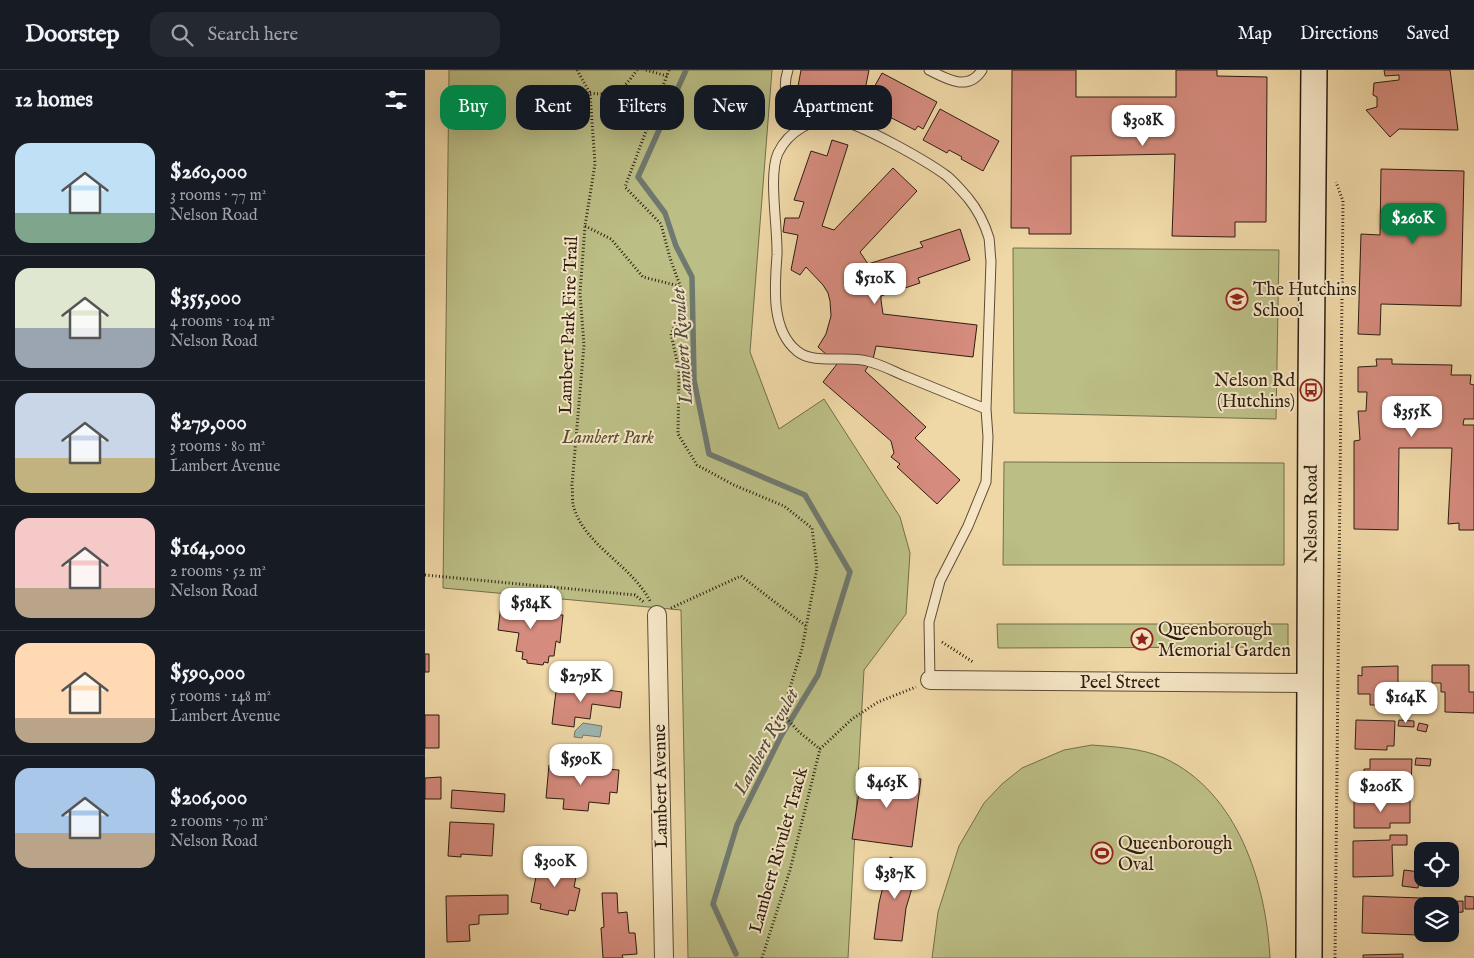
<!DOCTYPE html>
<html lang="en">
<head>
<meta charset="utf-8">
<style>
  :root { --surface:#171b24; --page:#242831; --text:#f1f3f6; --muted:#9ea1a6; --line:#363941; --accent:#0b8043 }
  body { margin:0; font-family:"IM FELL English",serif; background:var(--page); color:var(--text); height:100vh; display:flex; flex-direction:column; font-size:19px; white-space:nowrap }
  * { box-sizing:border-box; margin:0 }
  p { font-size:16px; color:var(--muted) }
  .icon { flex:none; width:28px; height:28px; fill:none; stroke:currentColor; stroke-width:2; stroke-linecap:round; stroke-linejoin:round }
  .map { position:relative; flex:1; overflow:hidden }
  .sheet { display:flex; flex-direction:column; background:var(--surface); width:425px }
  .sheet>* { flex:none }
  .hud { position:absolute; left:15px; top:15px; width:475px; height:45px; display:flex; gap:10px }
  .tools { position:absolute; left:989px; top:772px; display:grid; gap:10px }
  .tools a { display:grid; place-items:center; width:45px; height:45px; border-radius:10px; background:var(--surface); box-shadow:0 5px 20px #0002; font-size:25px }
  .price { position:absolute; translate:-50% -42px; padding:0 11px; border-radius:10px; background:#fff; color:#222; font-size:16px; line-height:32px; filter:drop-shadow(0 1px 2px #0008) }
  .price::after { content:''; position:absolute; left:50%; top:30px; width:15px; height:11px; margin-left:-8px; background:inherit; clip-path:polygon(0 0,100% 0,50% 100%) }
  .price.active { background:var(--accent); color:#fff }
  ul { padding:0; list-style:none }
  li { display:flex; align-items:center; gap:15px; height:125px; padding:0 15px }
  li+li { border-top:1px solid var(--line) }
  li span { display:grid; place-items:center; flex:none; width:140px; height:100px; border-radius:15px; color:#555 }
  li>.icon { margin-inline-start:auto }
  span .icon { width:60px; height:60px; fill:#fffc; stroke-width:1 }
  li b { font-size:21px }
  h2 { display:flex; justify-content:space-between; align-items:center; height:60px; padding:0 15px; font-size:21px }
  .tag { padding:0 18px; border-radius:15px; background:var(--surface); box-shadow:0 5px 20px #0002; font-size:18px; line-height:45px }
  .tag.active { background:var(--accent); color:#fff }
  header { display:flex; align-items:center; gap:30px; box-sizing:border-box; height:70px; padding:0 25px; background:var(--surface); border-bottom:1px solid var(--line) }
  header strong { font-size:24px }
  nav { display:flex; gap:28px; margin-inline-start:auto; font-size:18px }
  .search { width:350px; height:45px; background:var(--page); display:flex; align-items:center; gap:12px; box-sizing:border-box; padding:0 18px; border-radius:15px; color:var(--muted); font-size:19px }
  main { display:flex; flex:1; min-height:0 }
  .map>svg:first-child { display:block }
  .green { fill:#bbbe85; stroke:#746e4a }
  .water { fill:#9db7b0; stroke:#707970 }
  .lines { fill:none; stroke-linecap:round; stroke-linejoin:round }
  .stream { stroke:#707970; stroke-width:5.5 }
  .building { fill:#d58b7d; stroke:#2d1d10 }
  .lane-casing { stroke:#5e4c36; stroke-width:11 }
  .street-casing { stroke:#5e4c36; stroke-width:20 }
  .secondary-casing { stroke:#2d1d10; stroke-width:28 }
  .path { stroke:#2d1d10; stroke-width:3; stroke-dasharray:1 2.5; stroke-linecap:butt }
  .lane { stroke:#f5e5c5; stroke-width:9 }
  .street { stroke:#f5e5c5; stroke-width:18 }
  .secondary { stroke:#f5e5c5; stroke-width:25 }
  .labels { text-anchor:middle; stroke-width:4; stroke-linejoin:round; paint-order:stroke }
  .poi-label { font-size:18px; fill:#2d1d10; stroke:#f5e5c5; text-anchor:start }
  .street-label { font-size:18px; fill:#2d1d10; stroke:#f5e5c5 }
  .park-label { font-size:18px; font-style:italic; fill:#584d33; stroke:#f5e5c5 }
  .water-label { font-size:19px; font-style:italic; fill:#4f4b40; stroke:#f5e5c5 }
</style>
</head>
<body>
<header>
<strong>Doorstep</strong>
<div class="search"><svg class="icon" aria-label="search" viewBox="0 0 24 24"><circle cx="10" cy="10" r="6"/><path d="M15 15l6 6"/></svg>Search here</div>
<nav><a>Map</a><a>Directions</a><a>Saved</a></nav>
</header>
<main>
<section class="sheet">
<h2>12 homes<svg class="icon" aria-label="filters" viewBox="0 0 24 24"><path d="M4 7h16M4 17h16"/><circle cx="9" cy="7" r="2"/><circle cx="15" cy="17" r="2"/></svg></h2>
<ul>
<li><span style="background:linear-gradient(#bfe0f5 70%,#7fa58c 0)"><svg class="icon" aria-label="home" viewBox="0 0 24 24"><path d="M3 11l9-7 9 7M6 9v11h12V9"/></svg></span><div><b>$260,000</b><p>3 rooms · 77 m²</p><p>Nelson Road</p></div></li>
<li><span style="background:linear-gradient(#dfe7d0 60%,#9aa5b1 0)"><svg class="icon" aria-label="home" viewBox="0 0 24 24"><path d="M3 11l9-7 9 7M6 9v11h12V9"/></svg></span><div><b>$355,000</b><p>4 rooms · 104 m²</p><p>Nelson Road</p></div></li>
<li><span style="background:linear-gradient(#c9d6e8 65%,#c2b280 0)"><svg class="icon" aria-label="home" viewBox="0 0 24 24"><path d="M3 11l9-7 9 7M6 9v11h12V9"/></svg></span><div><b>$279,000</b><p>3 rooms · 80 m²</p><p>Lambert Avenue</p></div></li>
<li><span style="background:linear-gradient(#f6c9c9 70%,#b9a48a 0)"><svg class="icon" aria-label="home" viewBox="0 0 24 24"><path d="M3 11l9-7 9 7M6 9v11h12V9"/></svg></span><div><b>$164,000</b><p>2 rooms · 52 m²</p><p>Nelson Road</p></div></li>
<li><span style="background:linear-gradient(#ffd9b3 75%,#b9a48a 0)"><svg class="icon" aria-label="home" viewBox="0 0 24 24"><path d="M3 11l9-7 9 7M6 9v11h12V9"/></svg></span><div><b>$590,000</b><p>5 rooms · 148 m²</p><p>Lambert Avenue</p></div></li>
<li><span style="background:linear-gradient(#a9c7e8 65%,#b9a48a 0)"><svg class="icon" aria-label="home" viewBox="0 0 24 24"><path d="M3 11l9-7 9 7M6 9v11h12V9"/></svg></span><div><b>$206,000</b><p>2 rooms · 70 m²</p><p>Nelson Road</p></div></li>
</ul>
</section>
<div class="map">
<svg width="1049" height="888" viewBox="0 0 1049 888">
  <rect width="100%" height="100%" fill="#efd7a6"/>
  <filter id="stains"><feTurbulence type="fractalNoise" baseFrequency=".004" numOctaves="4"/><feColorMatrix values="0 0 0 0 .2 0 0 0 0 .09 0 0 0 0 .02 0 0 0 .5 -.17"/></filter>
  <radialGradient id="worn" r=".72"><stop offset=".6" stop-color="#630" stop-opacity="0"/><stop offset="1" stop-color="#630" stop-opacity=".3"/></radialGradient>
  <path class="green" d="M24 0H347L325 282 354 359 399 329 475 447 485 483 481 544 439 600 423 888H263L256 540 18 518Z
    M588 178 854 180 851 349 589 343Z
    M579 392 859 393V495H578Z
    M572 554H863V577L573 578Z
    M667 675C691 677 716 678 739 688 813 722 841 813 845 888H507L513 842 534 776 559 733 577 714 597 698 639 680Z"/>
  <path class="water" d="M158 653 177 656 175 667 158 665 157 668 149 667 150 661Z"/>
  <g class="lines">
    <path class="stream" d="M261 0 213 107 240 143 251 176 267 207 269 310 284 384 380 425 425 502 393 605 356 666 312 755 288 834 311 884"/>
  </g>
  <path class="building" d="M376 0H444L438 30 398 23 397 27 372 22Z
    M587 0H651V27H751V0H792V6L842 7 841 152H810V167L747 166 750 84 646 86V164H604V158H586Z
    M959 0H1025L1033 60 974 59 965 67 941 40 952 37V27L948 25 949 13 974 10V5L960 6Z
    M457 3 512 32 498 59 493 56 490 60 447 38 449 33 442 30Z
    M515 39 574 71 558 101 536 89 537 87 524 80 522 83 498 70Z
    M407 70 423 75 397 156 409 160 468 98 492 121 435 182 443 194 498 177 495 172 535 159 545 190 493 208 495 213 456 226V230L458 244 552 255 548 287 451 276 448 289 440 301 501 357 490 368 535 410 512 434 472 397 475 394 466 387 469 383 466 371 398 312 412 294 393 277 401 264 406 246 405 231 403 223 398 215 381 197 375 205 366 200 373 165 358 162 360 148H374L379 132 369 130 386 81 402 86Z
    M956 99 1039 101 1036 236 956 234 955 265 933 264 936 164 955 165Z
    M951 289H967V294L1027 295 1026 305H1046L1045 314 1049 315V349H1039L1038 355H1049V460H1034V453L1023 454 1027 378H974L973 460 929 459V371L935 370 933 341H941L942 322H933V297L952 296Z
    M77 526 97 529 96 541 138 545 135 573 131 571 129 586H124L123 593 119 592 118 595 102 593V590L97 589 98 582 91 581 94 563 73 560Z
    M0 584H4V602H0Z
    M1007 595H1044V622H1049V643L1020 642V622H1016V613H1007Z
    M973 596V635H945V624H933V605L937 606V597Z
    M132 613 197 622 195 638 167 634 165 649 150 647 149 657 127 654Z
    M0 645H14V678H0Z
    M931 650 970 651 969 676H962V680L930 679Z
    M974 650 989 651V657L973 656Z
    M994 653 1003 655 1001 662 992 660Z
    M991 688 1006 689 1005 696 990 695Z
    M945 689H987L986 720 939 719V699H945Z
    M124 695 194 700 192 723 185 722 184 734 164 732 163 741 138 739 139 729 121 728Z
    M437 702 496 709 487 777 427 769Z
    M16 707V729H0V708Z
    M27 720 80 724 79 742 26 738Z
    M929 729 985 730V753H965V758H929Z
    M25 752 69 754 67 786 36 784V787L23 786Z
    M965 765H982V775H967L968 806 928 807V771L965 770Z
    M115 787 134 791 131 804 143 806 144 801 152 802 149 817 155 819 150 841 144 840 143 845 115 839 116 834 106 832Z
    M465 787 493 798 481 838 477 871 449 869 454 833Z
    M979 800 995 802 993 818 977 816Z
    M177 823H192L193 843 202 842 204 863H210L212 884 197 885 198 888H178L176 858 179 857Z
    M83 825V844L54 845V854L44 855 45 871 22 872 21 826Z
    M938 826 996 828 994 865 937 863Z
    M1040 826 1049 827V839H1040Z
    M1038 831V842L1025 843V836H1013V832Z
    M978 884V888H938V885Z"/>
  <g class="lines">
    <g class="lane-casing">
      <path id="lane" d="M363 0C355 23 366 37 378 56
        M504 0C522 9 543 22 557 0
        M505 610 504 552 515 511 543 456 561 412 563 367 561 339 566 191C565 184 565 175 564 168 560 155 552 139 543 128 537 121 529 112 522 106 503 92 434 52 411 50 387 47 363 62 353 83 343 105 353 158 352 185 350 215 345 259 372 281 388 295 422 285 442 291 455 294 468 301 480 306 507 317 534 328 561 339"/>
    </g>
    <g class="street-casing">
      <path id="street" d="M232 545 239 888
        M505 610 885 613"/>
    </g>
    <g class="secondary-casing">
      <g id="secondary">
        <path id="s1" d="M884 888 886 320 889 0"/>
      </g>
    </g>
    <path class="path" d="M152 0 165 23 170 94 160 156 155 223 159 275 147 415C148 421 147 429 148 435 159 476 206 494 225 531
      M221 0 242 6
      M244 0 200 117 236 154 245 188 261 232 246 264 254 300 253 364 272 395 309 415 359 436 387 458 392 498 377 579 357 643 374 662 395 679
      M165 23C191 26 197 21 212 0
      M160 156 186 169 218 207 254 216
      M0 505 210 525 220 533
      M246 538 316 506 381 556
      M517 572 548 592
      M337 888 365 800 395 679 427 649 453 632 491 617
      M910 888 918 131 911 112"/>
    <use href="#lane" class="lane"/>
    <use href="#street" class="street"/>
    <use href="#secondary" class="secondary"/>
  </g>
  <defs>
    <g id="school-ring" transform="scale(1.125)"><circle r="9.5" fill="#f5e5c5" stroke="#8f2418" stroke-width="1.5"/><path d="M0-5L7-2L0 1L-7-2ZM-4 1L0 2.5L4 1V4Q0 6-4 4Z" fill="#8f2418"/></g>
    <g id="bus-ring" transform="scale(1.125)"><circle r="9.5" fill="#f5e5c5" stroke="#8f2418" stroke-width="1.5"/><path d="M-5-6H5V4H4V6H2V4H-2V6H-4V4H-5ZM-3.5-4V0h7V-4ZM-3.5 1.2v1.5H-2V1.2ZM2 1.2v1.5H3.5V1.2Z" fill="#8f2418"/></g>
    <g id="sight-ring" transform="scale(1.125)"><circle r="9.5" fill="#f5e5c5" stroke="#8f2418" stroke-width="1.5"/><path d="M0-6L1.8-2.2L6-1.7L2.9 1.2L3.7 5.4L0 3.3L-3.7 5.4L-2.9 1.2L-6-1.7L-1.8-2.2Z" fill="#8f2418"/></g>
    <g id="stadium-ring" transform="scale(1.125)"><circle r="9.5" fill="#f5e5c5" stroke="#8f2418" stroke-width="1.5"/><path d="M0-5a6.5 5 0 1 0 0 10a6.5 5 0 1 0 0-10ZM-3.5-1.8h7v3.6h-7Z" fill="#8f2418"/></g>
  </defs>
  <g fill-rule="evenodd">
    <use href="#school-ring" x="812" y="229"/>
    <use href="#bus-ring" x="886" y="320"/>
    <use href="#sight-ring" x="717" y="569"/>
    <use href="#stadium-ring" x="677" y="783"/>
  </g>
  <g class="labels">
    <g class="poi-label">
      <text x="828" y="225">The Hutchins<tspan x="828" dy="21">School</tspan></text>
      <text x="870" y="316" text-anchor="end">Nelson Rd<tspan x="870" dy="21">(Hutchins)</tspan></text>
      <text x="733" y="565">Queenborough<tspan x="733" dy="21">Memorial Garden</tspan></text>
      <text x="693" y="779">Queenborough<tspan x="693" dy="21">Oval</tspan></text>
    </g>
    <g class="street-label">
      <text transform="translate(143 255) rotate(-88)" y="6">Lambert Park Fire Trail</text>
      <text dy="6" stroke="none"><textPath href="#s1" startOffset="444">Nelson Road</textPath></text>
      <text x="695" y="618">Peel Street</text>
      <text transform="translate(235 716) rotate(-91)" y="6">Lambert Avenue</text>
      <text transform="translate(353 780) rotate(-74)" y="6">Lambert Rivulet Track</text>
    </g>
    <g class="park-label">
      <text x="183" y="373">Lambert Park</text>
    </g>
    <g class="water-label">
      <text transform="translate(256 276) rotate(-94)" y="7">Lambert Rivulet</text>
      <text transform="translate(340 671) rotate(-62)" y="7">Lambert Rivulet</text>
    </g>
  </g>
  <rect width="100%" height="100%" filter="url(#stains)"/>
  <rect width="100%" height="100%" fill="url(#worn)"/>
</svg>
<div class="tools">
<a><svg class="icon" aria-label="locate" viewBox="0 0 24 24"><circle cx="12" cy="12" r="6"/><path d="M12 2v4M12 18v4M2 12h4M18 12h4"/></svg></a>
<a><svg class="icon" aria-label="layers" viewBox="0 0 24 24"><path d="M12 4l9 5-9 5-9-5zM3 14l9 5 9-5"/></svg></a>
</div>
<b class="price" style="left:718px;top:77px">$308K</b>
<b class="price active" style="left:988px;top:175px">$260K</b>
<b class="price" style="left:450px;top:235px">$510K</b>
<b class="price" style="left:987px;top:368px">$355K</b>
<b class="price" style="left:106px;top:560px">$584K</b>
<b class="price" style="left:156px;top:633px">$279K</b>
<b class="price" style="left:981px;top:654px">$164K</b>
<b class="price" style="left:156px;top:716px">$590K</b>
<b class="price" style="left:462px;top:739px">$463K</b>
<b class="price" style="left:956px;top:743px">$206K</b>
<b class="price" style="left:130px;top:818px">$300K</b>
<b class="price" style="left:470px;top:830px">$387K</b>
<div class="hud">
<a class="tag active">Buy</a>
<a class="tag">Rent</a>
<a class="tag">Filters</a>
<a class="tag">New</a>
<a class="tag">Apartment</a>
</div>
</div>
</main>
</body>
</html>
